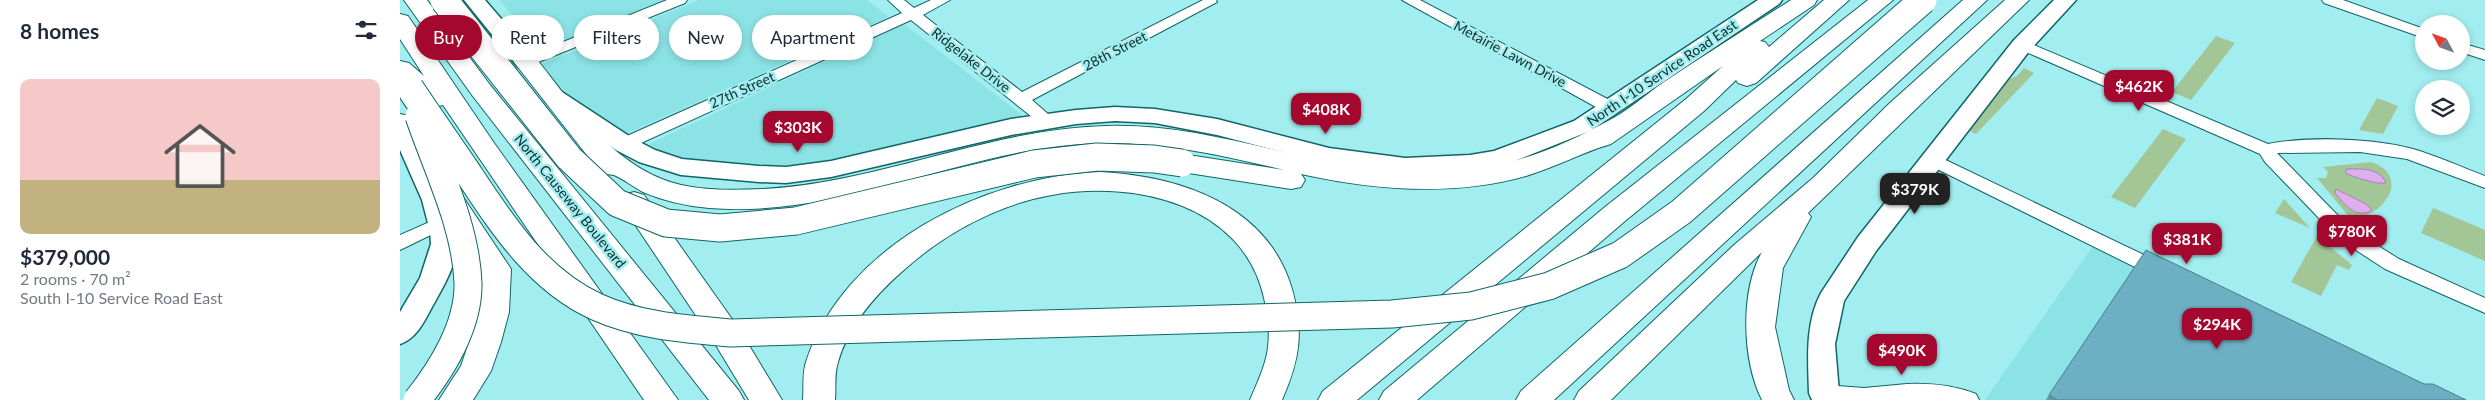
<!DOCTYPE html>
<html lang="en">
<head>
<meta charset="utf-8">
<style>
  :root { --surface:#fff; --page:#f2f2f3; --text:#1f2937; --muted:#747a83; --accent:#a4082f }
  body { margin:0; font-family:Lato,sans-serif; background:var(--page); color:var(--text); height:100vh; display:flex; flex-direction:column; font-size:19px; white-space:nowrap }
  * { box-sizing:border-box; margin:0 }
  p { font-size:16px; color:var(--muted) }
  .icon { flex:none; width:28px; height:28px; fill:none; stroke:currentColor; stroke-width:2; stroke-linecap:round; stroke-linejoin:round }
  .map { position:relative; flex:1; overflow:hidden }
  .panel { display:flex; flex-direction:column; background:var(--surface); width:400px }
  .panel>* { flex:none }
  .guide { position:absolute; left:15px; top:15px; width:475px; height:45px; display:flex; gap:10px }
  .needle { width:32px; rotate:311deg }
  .fabs { position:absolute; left:2015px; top:15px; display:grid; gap:10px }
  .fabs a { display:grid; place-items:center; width:55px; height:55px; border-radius:50%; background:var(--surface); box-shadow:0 2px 8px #0003; font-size:25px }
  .price { position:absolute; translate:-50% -42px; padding:0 11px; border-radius:10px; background:var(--accent); color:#fff; font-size:16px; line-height:32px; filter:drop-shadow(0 1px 2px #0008) }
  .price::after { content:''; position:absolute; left:50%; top:30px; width:15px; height:11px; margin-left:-8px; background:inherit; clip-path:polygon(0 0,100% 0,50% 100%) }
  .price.active { background:#222; color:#fff }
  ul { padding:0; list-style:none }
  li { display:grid; align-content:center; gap:10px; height:265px; padding:0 20px }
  li span { display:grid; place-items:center; height:155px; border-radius:10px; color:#555 }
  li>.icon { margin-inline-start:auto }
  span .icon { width:90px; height:90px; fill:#fffc; stroke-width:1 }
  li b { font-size:21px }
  h2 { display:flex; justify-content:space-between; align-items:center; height:60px; padding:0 20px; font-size:21px }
  .tag { padding:0 18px; border-radius:22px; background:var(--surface); box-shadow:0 2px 8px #0003; font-size:18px; line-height:45px }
  .tag.active { background:var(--accent); color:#fff }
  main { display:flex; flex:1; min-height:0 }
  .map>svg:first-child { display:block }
  .built { fill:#8ce3e5 }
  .green { fill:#a2c695 }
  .water { fill:#e0aeef; stroke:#a187b5 }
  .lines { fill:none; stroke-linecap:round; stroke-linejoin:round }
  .street-casing { stroke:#0f6567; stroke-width:2 }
  .secondary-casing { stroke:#0f6567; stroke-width:3 }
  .highway-casing { stroke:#0f6567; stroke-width:2 }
  .street { fill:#fff; fill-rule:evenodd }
  .secondary { fill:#fff; fill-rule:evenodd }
  .highway { fill:#fff; fill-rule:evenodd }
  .highway-bridge-casing { stroke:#0f6567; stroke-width:29; stroke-linecap:butt }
  .highway-bridge { stroke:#fff; stroke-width:27 }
  .wall { fill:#5e97a9 }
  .building { fill:#6db0c4; stroke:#4c7b89 }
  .labels { text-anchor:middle; stroke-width:5; stroke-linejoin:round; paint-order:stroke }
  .street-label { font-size:14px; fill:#0d2d2e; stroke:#a2edef }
</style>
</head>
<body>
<main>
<section class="panel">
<h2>8 homes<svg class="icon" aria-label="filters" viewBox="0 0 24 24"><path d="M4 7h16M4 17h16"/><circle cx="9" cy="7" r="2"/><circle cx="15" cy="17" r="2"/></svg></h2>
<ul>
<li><span style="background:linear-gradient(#f6c9c9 65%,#c2b280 0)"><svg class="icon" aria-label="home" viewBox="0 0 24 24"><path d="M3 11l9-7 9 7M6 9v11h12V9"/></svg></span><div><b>$379,000</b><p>2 rooms · 70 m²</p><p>South I-10 Service Road East</p></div></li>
</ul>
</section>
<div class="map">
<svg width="2085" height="400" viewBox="0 0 2085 400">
  <rect width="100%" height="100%" fill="#a2edef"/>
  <path class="built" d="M100 0H270L164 42 154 43 132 41Z
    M299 0H467L489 17 225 134 160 88 140 65Z
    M504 24 622 115 618 119 447 159 383 167 290 162 255 152 249 144Z
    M1700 236 2042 400H1585Z"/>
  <path class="green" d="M1816 36 1835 43 1791 100 1772 92Z
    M1624 68 1634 73 1576 134 1564 128 1602 82 1617 76Z
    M1977 98 1998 106 1983 134 1959 130Z
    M1763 129 1786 139 1735 208 1711 197Z
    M1971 162C2011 175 1986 217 1951 219L1917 178H1926L1928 172 1923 167Z
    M1884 199 1910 228 1875 213Z
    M2033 208 2085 230V261L2021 233Z
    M1917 236 1952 265 1949 270 1937 265 1921 296 1891 282Z"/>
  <path class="water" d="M1946 169C1961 169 1979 167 1986 183 1979 185 1952 177 1946 173Z
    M1936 189 1966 204 1972 210C1956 220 1944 204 1935 193Z"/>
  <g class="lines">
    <g class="street-casing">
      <path id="street" d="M267 0H287L285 3 131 65 126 67 118 62 121 59Z
        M488 0H504L514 8 531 0H550L523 15 622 92 803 0H816L817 2 632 100 656 121 654 125H642L511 20 230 148H218L216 144 218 140 502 13Z
        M1002 0H1020L1217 104 1219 108 1217 112H1205Z
        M1922 0H1943L2024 29V38L1924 3Z
        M1622 40 1868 144C1909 136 1974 138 2013 149 2037 156 2061 167 2085 176V188L2007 159 1960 152 1877 153 1951 229 1999 259 2085 298V313L1985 269 1939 239 1865 162 1860 154 1617 48 1614 45 1617 42Z
        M2061 43 2085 50V60L2061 52Z
        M1533 154 1767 266 1769 271 1767 276 1760 278 1753 276 1527 164 1525 160 1527 156Z
        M41 217 47 219 50 223 47 227 0 250V235Z
        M1507 384C1532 383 1553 385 1576 394L1579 400H1420L1414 393 1417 387 1424 385 1464 388Z"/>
    </g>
    <g class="secondary-casing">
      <path id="secondary" d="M64 0H85L134 57 137 62 134 67 126 69 118 67Z
        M1358 0H1382L1379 4 1190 131 1107 164 1070 171 1005 174 929 164 817 135 755 123 715 121 676 124 611 135 431 177 386 183 359 182 281 175 239 162 216 150 146 102 143 97 146 92 154 90 162 92 232 138 255 150 282 159 359 166 386 167 431 161 611 119 676 110 715 107 755 109 817 119 929 148 1005 158 1070 155 1094 151 1174 121Z
        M1654 0H1676L1630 50 1476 251 1444 301 1435 344 1439 393 1442 400H1412L1409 393C1408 359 1405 323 1421 293L1458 237 1614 40Z
        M0 117 8 120 12 125C28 160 64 215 56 255 51 274 41 291 32 307 24 322 16 339 0 344V312L20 278 31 244 30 231 22 200 0 150Z"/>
    </g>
    <g class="highway-casing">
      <path id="highway" d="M4 0H27L90 85 339 391 344 400H309L72 95Z
        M1391 0H1417L1414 5 1360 41 1365 42 1369 47 1424 0H1449L1356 83 1347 86 1338 83 1336 80 1304 111 957 400H918L923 391 1286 99 1323 66 1211 144C1183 152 1156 167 1126 176 1052 197 974 190 901 174L905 180 901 187 891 189 782 172 773 169 769 163 773 157 782 154 884 170C810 152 736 136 660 146 542 160 430 218 309 208 287 206 264 201 243 192 233 187 224 179 214 175 210 174 204 174 200 172L114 62 117 57 126 55 135 57C175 107 214 169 281 185 308 191 336 190 363 189 480 183 588 129 706 126 789 123 869 152 949 165 1002 174 1061 173 1113 161 1145 153 1179 137 1208 121 1228 111 1245 95 1264 82 1306 54 1349 27 1391 0Z
        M1468 0H1493L1225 221 1017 400H979L984 391 1205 207Z
        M1563 0H1587L1154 400H1116L1121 391Z
        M1605 0H1629L1408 213 1411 217 1383 268 1375 327 1389 390 1394 400H1362C1342 360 1340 291 1362 252L1211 400H1174L1179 391 1334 245 1413 178 1491 102Z
        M0 14 8 16 94 143 278 400H244L43 105C25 110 12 92 0 81V61L9 63 24 76 0 39Z
        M0 114 9 116 111 269 109 312 101 342 91 371 73 400H39L61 366 79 312 81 270 0 142Z
        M700 172C779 176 867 204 892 289 904 332 900 359 882 400H850C857 383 866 365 868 347 870 330 868 314 864 298 843 204 735 180 652 195 599 204 545 233 505 269 476 294 449 324 438 362 434 374 436 388 435 400H403C404 388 402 374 406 362 444 245 585 176 700 172Z
        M234 192 244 195 339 329 382 400H349L317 347 220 202 224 195Z"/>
    </g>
    <use href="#street" class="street"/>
    <use href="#secondary" class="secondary"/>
    <use href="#highway" class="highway"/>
    <g class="highway-bridge-casing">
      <path id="highway-bridge" d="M44 0 169 158 217 203 266 223 320 228 396 221 634 164 697 157 754 159 782 163
        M10 88C28 115 47 142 66 170 101 223 137 280 197 307 239 326 286 329 331 333L992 314 1071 306 1149 286 1220 255 1281 212 1523 0
        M17 400C42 369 69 325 68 283 66 226 37 169 19 116"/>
    </g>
    <use href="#highway-bridge" class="highway-bridge"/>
  </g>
  <path class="wall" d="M2024 384 2066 400H1646L1649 395Z"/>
  <path class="building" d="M1746 250 2024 384H2033L2066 400H1657L1649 395Z"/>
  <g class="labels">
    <g class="street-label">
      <text transform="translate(715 51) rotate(-27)" y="5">28th Street</text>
      <text transform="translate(1110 54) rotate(28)" y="5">Metairie Lawn Drive</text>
      <text transform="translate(571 60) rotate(38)" y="5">Ridgelake Drive</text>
      <text transform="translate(1262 73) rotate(-34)" y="5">North I-10 Service Road East</text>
      <text transform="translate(342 90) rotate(-24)" y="5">27th Street</text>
      <text transform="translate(170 201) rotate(51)" y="5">North Causeway Boulevard</text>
    </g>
  </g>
</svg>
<div class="fabs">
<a><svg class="needle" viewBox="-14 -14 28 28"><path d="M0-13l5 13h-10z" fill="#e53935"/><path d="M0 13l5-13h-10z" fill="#747a83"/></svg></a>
<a><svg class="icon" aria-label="layers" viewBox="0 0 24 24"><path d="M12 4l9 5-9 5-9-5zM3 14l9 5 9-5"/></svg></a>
</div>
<b class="price" style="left:1739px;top:112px">$462K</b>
<b class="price" style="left:926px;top:135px">$408K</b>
<b class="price" style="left:398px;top:153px">$303K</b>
<b class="price active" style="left:1515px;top:215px">$379K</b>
<b class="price" style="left:1952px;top:257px">$780K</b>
<b class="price" style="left:1787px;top:265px">$381K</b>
<b class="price" style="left:1817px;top:350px">$294K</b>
<b class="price" style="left:1502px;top:376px">$490K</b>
<div class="guide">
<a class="tag active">Buy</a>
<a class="tag">Rent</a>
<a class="tag">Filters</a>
<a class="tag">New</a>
<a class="tag">Apartment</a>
</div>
</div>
</main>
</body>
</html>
